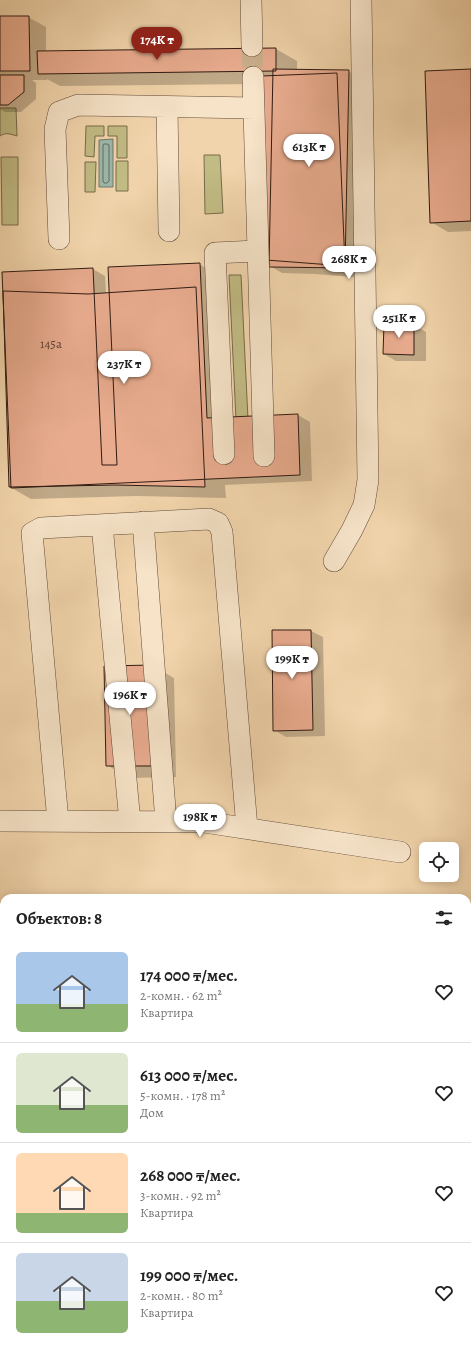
<!DOCTYPE html>
<html lang="ru">
<head>
<meta charset="utf-8">
<style>
  :root { --surface:#fff; --page:#f2f2f2; --text:#222; --muted:#767676; --line:#e0e0e0; --accent:#8f2418 }
  body { margin:0; font-family:Alegreya,serif; background:var(--page); color:var(--text); height:100vh; display:flex; flex-direction:column; font-size:15px; white-space:nowrap }
  * { box-sizing:border-box; margin:0 }
  p { font-size:13px; color:var(--muted) }
  .icon { flex:none; width:22px; height:22px; fill:none; stroke:currentColor; stroke-width:2; stroke-linecap:round; stroke-linejoin:round }
  .map { position:relative; flex:1; overflow:hidden }
  .side { position:absolute; left:0px; top:894px; width:471px; height:456px; display:flex; flex-direction:column; background:var(--surface); border-radius:12px 12px 0 0; box-shadow:0 2px 10px #0003 }
  .side>* { flex:none }
  .buttons { position:absolute; left:419px; top:842px; display:grid; gap:8px }
  .buttons a { display:grid; place-items:center; width:40px; height:40px; border-radius:6px; background:var(--surface); box-shadow:0 2px 10px #0003; font-size:20px }
  .price { position:absolute; translate:-50% -34px; padding:0 9px; border-radius:14px; background:#fff; color:#222; font-size:13px; line-height:26px; filter:drop-shadow(0 1px 2px #0008) }
  .price::after { content:''; position:absolute; left:50%; top:24px; width:12px; height:9px; margin-left:-6px; background:inherit; clip-path:polygon(0 0,100% 0,50% 100%) }
  .price.active { background:var(--accent); color:#fff }
  ul { padding:0; list-style:none }
  li { display:flex; align-items:center; gap:12px; height:100px; padding:0 16px }
  li+li { border-top:1px solid var(--line) }
  li span { display:grid; place-items:center; flex:none; width:112px; height:80px; border-radius:6px; color:#555 }
  li>.icon { margin-inline-start:auto }
  span .icon { width:48px; height:48px; fill:#fffc; stroke-width:1 }
  li b { font-size:17px }
  h2 { display:flex; justify-content:space-between; align-items:center; height:48px; padding:0 16px; font-size:17px }
  .map>svg:first-child { display:block }
  .green { fill:#c1bb84; stroke:#786b4b }
  .water { fill:#9bb8aa; stroke:#70796d }
  .shadow { fill:#0003 }
  .lines { fill:none; stroke-linecap:round; stroke-linejoin:round }
  .shore { stroke:#666a5e; stroke-width:1 }
  .building { fill:#e8ab8e; stroke:#301b12 }
  .minor-tunnel { stroke:#caaf8c; stroke-width:21; stroke-dasharray:21 10; stroke-linecap:butt }
  .minor-casing { stroke:#604938; stroke-width:22 }
  .minor { stroke:#f6e3c8; stroke-width:21 }
  .labels { text-anchor:middle; stroke-width:4; stroke-linejoin:round; paint-order:stroke }
  .number-label { font-size:13px; fill:#5e3f31 }
</style>
</head>
<body>
<div class="map">
<svg width="471" height="1350" viewBox="0 0 471 1350">
  <rect width="100%" height="100%" fill="#f1d4ab"/>
  <filter id="stains"><feTurbulence type="fractalNoise" baseFrequency=".005" numOctaves="4"/><feColorMatrix values="0 0 0 0 .2 0 0 0 0 .09 0 0 0 0 .02 0 0 0 .5 -.17"/></filter>
  <radialGradient id="worn" r=".72"><stop offset=".6" stop-color="#630" stop-opacity="0"/><stop offset="1" stop-color="#630" stop-opacity=".3"/></radialGradient>
  <path class="green" d="M0 108H16L17 136C10 134 6 132 0 136Z
    M86 126H104V136H95L94 157 85 156Z
    M108 126H127V158H117V136H108Z
    M204 155H220L223 213 205 214Z
    M1 157H18V225H2Z
    M116 161H128V191H116Z
    M85 162H96L95 192H85Z
    M229 275H241L249 440H237Z"/>
  <path class="water" d="M113 139V187H99V140Z"/>
  <path class="shadow" d="M0 17H28L46 27V52L276 49 297 61V71H348L360 78 366 278 315 274 282 273 270 266V261L267 259 263 84 60 86 47 79V80H32L36 83V99L21 112H5L0 109Z
    M471 70V231L448 232 431 222Z
    M199 264 211 271 222 419 298 415 310 422 312 481 225 485 226 498 137 496 31 499 10 487 3 273 93 269 105 276 106 294Z
    M385 325H414L426 332V361H396L384 354Z
    M311 631 323 637 325 736 286 737 274 730Z
    M153 666 174 678 176 777 128 778 107 765Z"/>
  <g class="lines">
    <path class="shore" d="M104 144H107L109 145V181L107 183H104L103 181V146Z"/>
  </g>
  <path class="building" d="M0 16H29L30 71H0Z
    M276 48V71L38 74 37 51Z
    M273 69 349 70 345 268 269 267Z
    M471 69V221L430 223 425 71Z
    M337 73 345 266 266 260 262 76Z
    M0 75H24V92L8 105H0Z
    M200 263 207 418 298 414 300 475 11 488 2 272 93 268 102 465H117L108 267Z
    M196 287 205 487 115 485 9 487 3 291 88 294Z
    M384 324H414V355L383 354Z
    M272 630H311L313 730 273 731Z
    M153 665 155 766H106L104 666Z"/>
  <g class="lines">
    <path class="minor-tunnel" d="M252 46 253 77"/>
    <g class="minor-casing">
      <path id="minor" d="M251 0 252 46
        M253 77 264 456
        M167 107 169 231
        M59 239 55 129 59 112 78 105 254 108
        M224 454 215 253 258 251
        M143 522 166 822
        M102 525 130 822
        M334 561 352 530 364 505 368 480 361 0
        M0 821 204 822 400 852
        M58 821 32 533 41 528 209 519 218 523 222 532 247 828
        M467 1100H471
        M0 1105H4
        M0 1150 4 1153
        M69 1346 70 1350"/>
    </g>
    <use href="#minor" class="minor"/>
  </g>
  <g class="labels">
    <g class="number-label">
      <text x="51" y="348">145а</text>
    </g>
  </g>
  <rect width="100%" height="100%" filter="url(#stains)"/>
  <rect width="100%" height="100%" fill="url(#worn)"/>
</svg>
<div class="buttons">
<a><svg class="icon" aria-label="locate" viewBox="0 0 24 24"><circle cx="12" cy="12" r="6"/><path d="M12 2v4M12 18v4M2 12h4M18 12h4"/></svg></a>
</div>
<b class="price active" style="left:157px;top:61px">174K ₸</b>
<b class="price" style="left:309px;top:168px">613K ₸</b>
<b class="price" style="left:349px;top:280px">268K ₸</b>
<b class="price" style="left:399px;top:339px">251K ₸</b>
<b class="price" style="left:124px;top:385px">237K ₸</b>
<b class="price" style="left:292px;top:680px">199K ₸</b>
<b class="price" style="left:130px;top:716px">196K ₸</b>
<b class="price" style="left:200px;top:838px">198K ₸</b>
<section class="side">
<h2>Объектов: 8<svg class="icon" aria-label="filters" viewBox="0 0 24 24"><path d="M4 7h16M4 17h16"/><circle cx="9" cy="7" r="2"/><circle cx="15" cy="17" r="2"/></svg></h2>
<ul>
<li><span style="background:linear-gradient(#a9c7e8 65%,#8fb573 0)"><svg class="icon" aria-label="home" viewBox="0 0 24 24"><path d="M3 11l9-7 9 7M6 9v11h12V9"/></svg></span><div><b>174 000 ₸/мес.</b><p>2-комн. · 62 m²</p><p>Квартира</p></div><svg class="icon" aria-label="heart" viewBox="0 0 24 24"><path d="M12 20l-8-8c-3-5 5-10 8-4 3-6 11-1 8 4z"/></svg></li>
<li><span style="background:linear-gradient(#dfe7d0 65%,#8fb573 0)"><svg class="icon" aria-label="home" viewBox="0 0 24 24"><path d="M3 11l9-7 9 7M6 9v11h12V9"/></svg></span><div><b>613 000 ₸/мес.</b><p>5-комн. · 178 m²</p><p>Дом</p></div><svg class="icon" aria-label="heart" viewBox="0 0 24 24"><path d="M12 20l-8-8c-3-5 5-10 8-4 3-6 11-1 8 4z"/></svg></li>
<li><span style="background:linear-gradient(#ffd9b3 75%,#8fb573 0)"><svg class="icon" aria-label="home" viewBox="0 0 24 24"><path d="M3 11l9-7 9 7M6 9v11h12V9"/></svg></span><div><b>268 000 ₸/мес.</b><p>3-комн. · 92 m²</p><p>Квартира</p></div><svg class="icon" aria-label="heart" viewBox="0 0 24 24"><path d="M12 20l-8-8c-3-5 5-10 8-4 3-6 11-1 8 4z"/></svg></li>
<li><span style="background:linear-gradient(#c9d6e8 60%,#8fb573 0)"><svg class="icon" aria-label="home" viewBox="0 0 24 24"><path d="M3 11l9-7 9 7M6 9v11h12V9"/></svg></span><div><b>199 000 ₸/мес.</b><p>2-комн. · 80 m²</p><p>Квартира</p></div><svg class="icon" aria-label="heart" viewBox="0 0 24 24"><path d="M12 20l-8-8c-3-5 5-10 8-4 3-6 11-1 8 4z"/></svg></li>
</ul>
</section>
</div>
</body>
</html>
